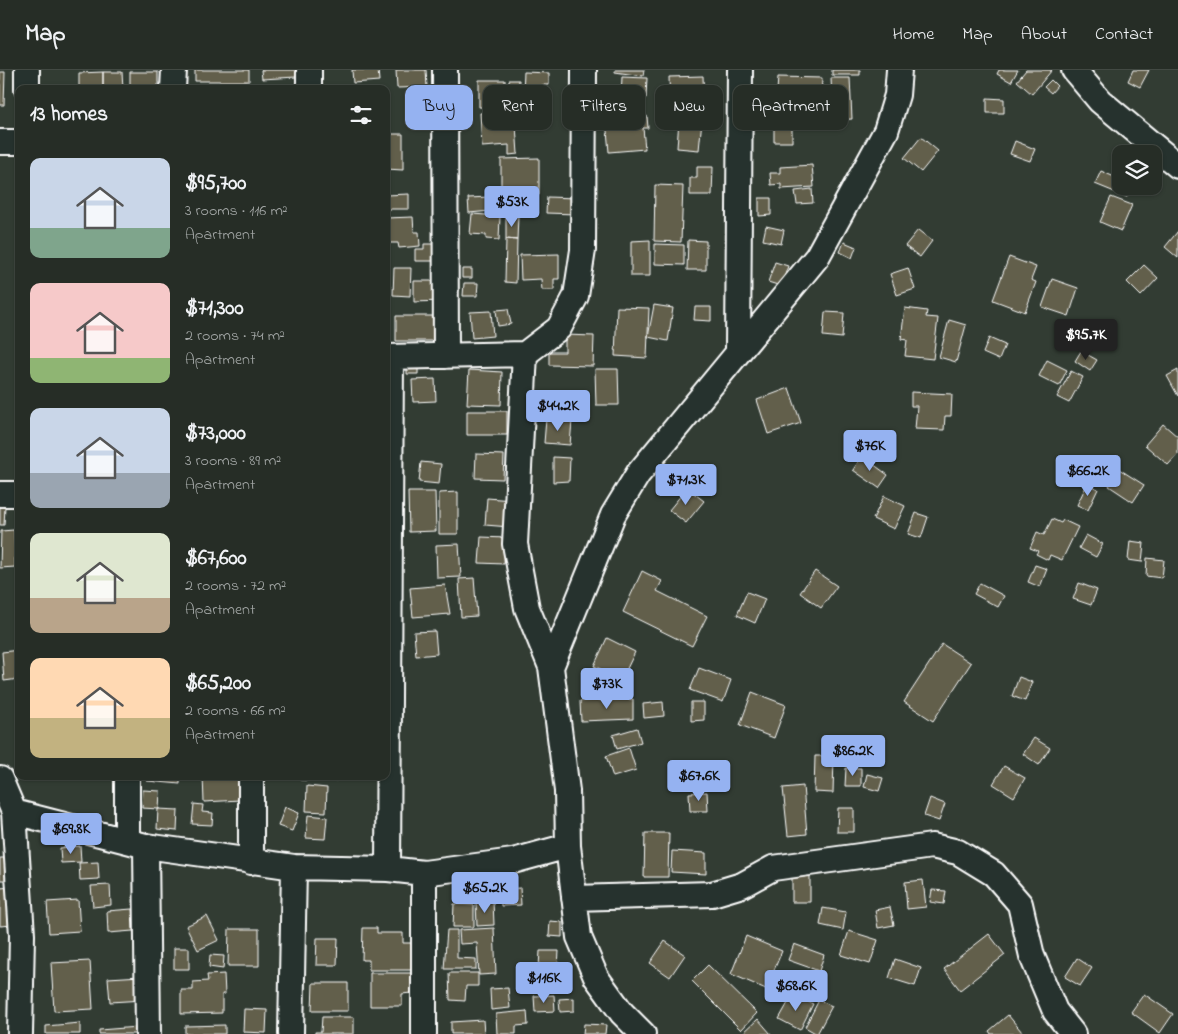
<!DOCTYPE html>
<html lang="en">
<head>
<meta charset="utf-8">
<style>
  :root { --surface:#262d26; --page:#2e352e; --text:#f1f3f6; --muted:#a4a8a7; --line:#424943; --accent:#95b2f1 }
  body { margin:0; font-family:"Indie Flower",sans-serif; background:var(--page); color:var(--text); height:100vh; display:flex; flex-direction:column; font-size:19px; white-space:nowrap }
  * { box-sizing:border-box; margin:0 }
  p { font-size:16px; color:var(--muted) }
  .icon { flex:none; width:28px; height:28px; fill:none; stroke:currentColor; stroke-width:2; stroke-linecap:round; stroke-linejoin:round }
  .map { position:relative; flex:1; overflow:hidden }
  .sheet { position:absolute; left:15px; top:15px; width:375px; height:695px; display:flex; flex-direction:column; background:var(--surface); border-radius:10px; box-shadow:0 1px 4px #0004,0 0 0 1px var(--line) }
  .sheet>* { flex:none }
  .guide { position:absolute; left:405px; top:15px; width:475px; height:45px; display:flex; gap:10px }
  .tools { position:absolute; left:1112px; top:75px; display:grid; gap:10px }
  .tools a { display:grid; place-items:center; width:50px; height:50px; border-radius:10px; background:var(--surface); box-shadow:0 1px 4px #0004,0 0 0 1px var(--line); font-size:25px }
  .price { position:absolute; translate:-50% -42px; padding:0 11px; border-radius:5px; background:var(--accent); color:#111; font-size:16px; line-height:32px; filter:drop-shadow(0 1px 2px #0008) }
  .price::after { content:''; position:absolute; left:50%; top:30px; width:15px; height:11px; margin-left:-8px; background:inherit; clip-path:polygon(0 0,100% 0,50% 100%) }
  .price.current { background:#222; color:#fff }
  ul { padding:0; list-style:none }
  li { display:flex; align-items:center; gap:15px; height:125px; padding:0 15px }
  li span { display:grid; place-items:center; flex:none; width:140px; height:100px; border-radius:10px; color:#555 }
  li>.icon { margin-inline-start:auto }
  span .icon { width:60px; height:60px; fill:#fffc; stroke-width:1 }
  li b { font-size:21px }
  h2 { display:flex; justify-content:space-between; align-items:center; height:60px; padding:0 15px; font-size:21px }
  .pill { padding:0 18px; border-radius:10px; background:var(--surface); box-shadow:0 1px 4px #0004,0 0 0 1px var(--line); font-size:18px; line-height:45px }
  .pill.current { background:var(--accent); color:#111 }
  header { display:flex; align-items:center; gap:30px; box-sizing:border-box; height:70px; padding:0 25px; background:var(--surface); border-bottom:1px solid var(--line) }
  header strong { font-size:24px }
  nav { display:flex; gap:28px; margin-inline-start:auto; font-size:18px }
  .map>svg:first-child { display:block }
  .building { fill:#625f4b; stroke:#fff }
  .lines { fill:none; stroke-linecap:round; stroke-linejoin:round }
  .minor-casing { stroke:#fff; stroke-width:28 }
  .minor { stroke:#26332d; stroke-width:24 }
</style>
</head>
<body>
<header>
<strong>Map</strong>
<nav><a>Home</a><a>Map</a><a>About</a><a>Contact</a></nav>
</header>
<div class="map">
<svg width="1178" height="964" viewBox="0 0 1178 964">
  <rect width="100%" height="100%" fill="#323c33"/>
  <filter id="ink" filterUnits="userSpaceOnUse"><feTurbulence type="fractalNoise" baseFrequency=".02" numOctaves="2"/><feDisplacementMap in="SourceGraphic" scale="10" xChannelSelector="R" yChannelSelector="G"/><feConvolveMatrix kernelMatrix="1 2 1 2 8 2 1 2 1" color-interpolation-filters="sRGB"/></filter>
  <g filter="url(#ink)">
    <path class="building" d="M195 0H249V11H195Z
      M261 0H296V7L262 9Z
      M352 0H378L379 11 353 13Z
      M396 0H426L427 17 397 18Z
      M615 0H644L643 6 615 2Z
      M832 0H860V5H832Z
      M999 0H1018L1011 12 997 4Z
      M1026 0H1052L1032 24 1017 11Z
      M1133 0H1149L1140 17 1128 11Z
      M0 2H5L4 35H0Z
      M103 2V19H79V3Z
      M103 2H122L123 19H103Z
      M130 2H158V19H130Z
      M524 2 549 3V15H542L541 32H551V43L522 41Z
      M703 6 704 37 670 38 669 7Z
      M622 7 647 8 646 28 621 27Z
      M778 7 822 8 821 33H809V27H791V21H777Z
      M831 8H850L852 49 833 50Z
      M479 10H505V38L479 37Z
      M509 10H519L518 38H508Z
      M1051 10 1057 16 1051 23 1044 17Z
      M436 25 439 55 417 58 413 28Z
      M987 28 1004 29V43H987Z
      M515 41 518 84 509 85V75L482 77 480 43Z
      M647 46 648 58H643L645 79 609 82 606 50Z
      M679 49 702 50 699 80 677 78Z
      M774 55 792 56V72H774Z
      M386 64H403V100L386 99Z
      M921 67 938 81 921 102 904 88Z
      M1015 71 1035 79 1030 91 1010 84Z
      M539 88V125L501 126V89Z
      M812 95 814 117 781 119V114L771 115 770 103H780V97Z
      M697 97H713L712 125H690V108H697Z
      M1101 101 1121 110V116H1132L1127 127 1095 114Z
      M655 115 683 116 681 172 654 171Z
      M812 119 813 133 797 134 795 121Z
      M409 124V139H387L386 125Z
      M490 127 491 141 469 143 468 128Z
      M547 127 576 128V144L546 143Z
      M1111 127 1132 135 1121 161 1100 152Z
      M759 128H771V145L759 146Z
      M472 144 500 146 499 170 486 169V165L470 164Z
      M506 146H518L517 170 506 169Z
      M413 147 414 162H419L420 176 399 178 398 173H386V148Z
      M766 156 784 160 781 174 763 170Z
      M918 160 932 171 920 187 905 176Z
      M1178 161V188L1165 177Z
      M506 169 517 170 516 213 505 212Z
      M650 170V206H631V171Z
      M688 170 706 171V200H687Z
      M844 172 856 177 852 188 840 182Z
      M424 174H440V191H415V179H424Z
      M655 174 684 175V195L655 194Z
      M559 184V209H554V220H542L541 209 521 210 520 185Z
      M1009 187 1036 197 1031 210 1036 212 1025 242 993 230Z
      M775 192 788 196 781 216 768 212Z
      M1144 195 1158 208 1141 226 1127 212Z
      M394 198H411L410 226 393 225Z
      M908 198 915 219 897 225 890 204Z
      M462 199H472V208H462Z
      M1052 209 1078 218 1069 246 1042 237Z
      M414 211H441V231L414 232Z
      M464 213H478L477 226H463Z
      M654 235 673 238 668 271 648 267Z
      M617 237 649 238 647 288 615 286Z
      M695 237H711V251L694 250Z
      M905 238 927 241 926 247 938 248 933 289 905 286 907 270 901 269Z
      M508 239 511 254 498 256 496 240Z
      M491 241 493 266 472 268 470 242Z
      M825 242 844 243 842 268 823 266Z
      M396 246H437V271H396Z
      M949 250 966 255 956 292 939 287Z
      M565 265 594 266 593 296 549 295V282H565Z
      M989 268 1005 275 999 290 983 283Z
      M1081 281 1097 290 1090 301 1075 291Z
      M1047 290 1067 300 1059 316 1039 306Z
      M407 296H418V304H407Z
      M595 299H618L619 335H596Z
      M469 300 502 302 501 335 467 334Z
      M1178 300V326L1167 306Z
      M1071 301 1083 307 1069 333 1057 327Z
      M435 309 436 331 413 332 412 310Z
      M789 318 801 353 768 364 757 330Z
      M911 322 952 324 951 346H945L944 360 915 359 917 336H911Z
      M467 341H507V365H467Z
      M546 349 572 350 570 375 544 373Z
      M1163 354 1178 367V384L1168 395 1145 375Z
      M476 384 504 385 503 409 475 408Z
      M862 386 888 405 879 418 853 400Z
      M553 387 570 388 569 411 553 412Z
      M421 392 441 394 439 414 419 412Z
      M1119 399 1144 415 1133 432 1109 416Z
      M1087 414 1098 419 1088 440 1077 435Z
      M687 418 704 431 686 453 669 440Z
      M408 422H435L436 461 409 462Z
      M458 422V464H439V423Z
      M884 426 905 436 894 459 873 449Z
      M487 428 512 430 510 457 485 455Z
      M0 436 5 437 4 455H0Z
      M916 443 928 447 921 468 908 464Z
      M1052 449 1061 453 1063 450 1078 457 1062 490 1050 485 1048 490 1036 484 1038 481 1030 478 1037 462 1044 465Z
      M14 460 15 497 0 498 1 461Z
      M1086 465 1103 474 1096 487 1079 478Z
      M481 467 506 468 504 494 479 493Z
      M1130 471 1144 473 1142 492 1128 490Z
      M459 474 461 507 437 508 436 475Z
      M1147 488 1164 490 1162 508 1146 506Z
      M1035 495 1047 499 1040 517 1028 512Z
      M642 501 662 511 657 521 707 546 692 576 623 542Z
      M815 501 837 516 821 538 800 523Z
      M474 508 477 546 461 547 459 509Z
      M980 513 1004 526 998 537 974 524Z
      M1079 513 1097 520 1091 535 1073 529Z
      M445 515 450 544 413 547 410 518Z
      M747 522 765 529 755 553 737 545Z
      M435 561 437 584 416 586 414 562Z
      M607 568 635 582 622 609 594 596Z
      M942 574 971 593 933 651 904 632Z
      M19 580V609L4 611 2 582Z
      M699 598 731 610 723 632 690 620Z
      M1019 607 1032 612 1025 631 1012 626Z
      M752 622 786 635 774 668 740 655Z
      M633 629V649L581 651 580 631Z
      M663 632 664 646 644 648 643 634Z
      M691 632H704V650L691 651Z
      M637 658 641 672 617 679 613 665Z
      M1034 668 1050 678 1039 695 1023 684Z
      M629 678 636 700 613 707 606 686Z
      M815 686H834L833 723 814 722Z
      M1004 696 1025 708 1014 727 993 714Z
      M846 698H861V716H845Z
      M867 704 883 708 879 721 864 717Z
      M147 706H180V714L147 711Z
      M203 706H239L240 730 204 732Z
      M300 706H323V711L300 710Z
      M330 706H380L381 707 331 711Z
      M307 716 327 718 326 742 306 741Z
      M803 716 807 764 788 766 783 718Z
      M143 720 160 721 159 739 142 738Z
      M707 722 708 741H690L689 723Z
      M930 728 945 734 939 751 924 746Z
      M194 734 203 735 202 742 213 743 212 755 192 754Z
      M285 737 299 743 292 761 278 756Z
      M838 738H854V762H837Z
      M158 739 178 740 177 761 157 759Z
      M308 745 327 747 325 769 306 768Z
      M645 763H669L668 807H644Z
      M80 776 81 792 61 793 60 778Z
      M672 781 706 783V804L671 802Z
      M0 788H6V810H0Z
      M98 792 99 809 80 810 79 793Z
      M792 803H810V832H792Z
      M923 810 926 837 907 839 905 812Z
      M110 815 111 835 93 837 91 816Z
      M12 817 13 855 0 856V818Z
      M520 818 521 835 501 836 500 819Z
      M932 820 946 821 944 834 930 832Z
      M78 830 80 861 49 863 47 832Z
      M493 831 494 855 477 856 476 832Z
      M454 834 474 835V857H453Z
      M890 837 894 855 878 858 875 840Z
      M823 838 846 842 843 860 820 855Z
      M132 839 133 861 108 863 107 841Z
      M207 846 219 870 198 880 186 856Z
      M550 851 562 852V867L549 866Z
      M363 858H377V863H403V873H423L422 900H369V890H362Z
      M494 858 496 904 479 905 477 873 460 874 459 860Z
      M229 859H259V896H228Z
      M447 860H457V888L476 889V899H444Z
      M849 861 878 870 870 894 841 885Z
      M989 864 1005 885 960 920 944 899Z
      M746 866 782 881 766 919 731 904Z
      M317 868H338L337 895H316Z
      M665 871 685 885 670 907 650 893Z
      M794 874 824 885 819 901 788 890Z
      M174 878H189V899H174Z
      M540 881H559L558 897H539Z
      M210 885 224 886 223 899 209 897Z
      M1077 888 1092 898 1080 916 1065 907Z
      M895 889 921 898 915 916 889 908Z
      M90 891 93 939 54 941 51 893Z
      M708 895 757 943 741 960 692 911Z
      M370 903H411V923L402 924V936H370Z
      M449 903H478V916H466L465 931 450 930Z
      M224 904 225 924H222V943L181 944V920H193V912L208 911 207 905Z
      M141 906 143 930 110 932 108 908Z
      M313 913H348V941H312Z
      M508 918 510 938 491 940 490 919Z
      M793 924 813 934 800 960 779 949Z
      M1144 924 1173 944 1160 963 1131 942Z
      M554 925 555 941 535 942 534 926Z
      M574 928V941L560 942 559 929Z
      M819 930 832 936 817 964 805 957Z
      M244 939 267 940 266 963 243 962Z
      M527 941 528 955 516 956V964H497L496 944Z
      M1008 945 1022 962 1019 964H991L989 961Z
      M322 947H354V964H315V962H321Z
      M758 949 771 964H742Z
      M483 950 484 964H451V952Z
      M80 953V964H46V956Z
      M584 954 606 955 605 964H583Z
      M225 955V964H185V956Z
      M138 957V964H99V960Z"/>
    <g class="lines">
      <g class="minor-casing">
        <path id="minor" d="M309 0V19
          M445 0 446 286
          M1074 0 1100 31 1178 96
          M27 19V0
          M173 19 174 0
          M0 72H19
          M738 280 740 0
          M525 284 515 474 527 538 551 597
          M386 287 525 284 559 258 576 226 583 180 584 0
          M0 424H19
          M127 706V771
          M0 709 14 742 22 865 20 964
          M14 742 146 776 294 797 388 799 424 803 513 791 568 776
          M146 776 148 964
          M251 792V706
          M388 799 391 287
          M424 803V964
          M574 828 712 824 742 815 773 798 932 776 958 782 994 804 1020 834 1032 886 1055 941 1073 964
          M291 964 294 797
          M643 964 622 943 596 907 579 867 568 776 567 721 551 597 613 445 638 404 817 187 886 61 897 25 899 0"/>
      </g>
      <use href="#minor" class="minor"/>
    </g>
  </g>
</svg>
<div class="tools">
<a><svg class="icon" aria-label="layers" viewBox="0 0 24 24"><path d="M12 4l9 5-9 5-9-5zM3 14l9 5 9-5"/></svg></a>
</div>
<b class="price" style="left:512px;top:158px">$53K</b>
<b class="price current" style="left:1086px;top:291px">$95.7K</b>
<b class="price" style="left:558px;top:362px">$44.2K</b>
<b class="price" style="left:870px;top:402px">$76K</b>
<b class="price" style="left:1088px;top:427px">$66.2K</b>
<b class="price" style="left:686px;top:436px">$71.3K</b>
<b class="price" style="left:607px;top:640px">$73K</b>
<b class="price" style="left:853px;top:707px">$86.2K</b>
<b class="price" style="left:699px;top:732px">$67.6K</b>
<b class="price" style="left:71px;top:785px">$69.8K</b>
<b class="price" style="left:485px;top:844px">$65.2K</b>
<b class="price" style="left:544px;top:934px">$116K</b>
<b class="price" style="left:796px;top:942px">$68.6K</b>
<div class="guide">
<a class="pill current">Buy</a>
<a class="pill">Rent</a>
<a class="pill">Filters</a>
<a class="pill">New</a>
<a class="pill">Apartment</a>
</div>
<section class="sheet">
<h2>13 homes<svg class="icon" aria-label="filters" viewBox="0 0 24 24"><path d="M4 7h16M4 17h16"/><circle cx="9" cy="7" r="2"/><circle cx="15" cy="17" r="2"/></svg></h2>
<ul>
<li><span style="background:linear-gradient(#c9d6e8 70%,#7fa58c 0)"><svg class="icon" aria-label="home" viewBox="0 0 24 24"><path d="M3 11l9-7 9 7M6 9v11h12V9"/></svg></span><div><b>$95,700</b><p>3 rooms · 116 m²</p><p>Apartment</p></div></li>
<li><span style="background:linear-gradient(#f6c9c9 75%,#8fb573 0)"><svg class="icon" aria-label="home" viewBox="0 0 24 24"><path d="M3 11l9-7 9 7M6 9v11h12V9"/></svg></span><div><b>$71,300</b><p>2 rooms · 74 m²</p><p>Apartment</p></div></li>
<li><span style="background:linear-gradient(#c9d6e8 65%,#9aa5b1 0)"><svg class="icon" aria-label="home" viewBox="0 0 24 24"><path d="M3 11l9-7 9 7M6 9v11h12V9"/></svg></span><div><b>$73,000</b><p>3 rooms · 89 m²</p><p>Apartment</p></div></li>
<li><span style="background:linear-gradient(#dfe7d0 65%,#b9a48a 0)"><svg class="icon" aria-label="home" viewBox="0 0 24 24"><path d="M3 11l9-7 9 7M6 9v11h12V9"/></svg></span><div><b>$67,600</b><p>2 rooms · 72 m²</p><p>Apartment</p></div></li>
<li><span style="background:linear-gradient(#ffd9b3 60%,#c2b280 0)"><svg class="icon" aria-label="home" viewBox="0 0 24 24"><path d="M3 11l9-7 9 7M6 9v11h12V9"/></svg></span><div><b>$65,200</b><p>2 rooms · 66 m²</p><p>Apartment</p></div></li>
</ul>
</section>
</div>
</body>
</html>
